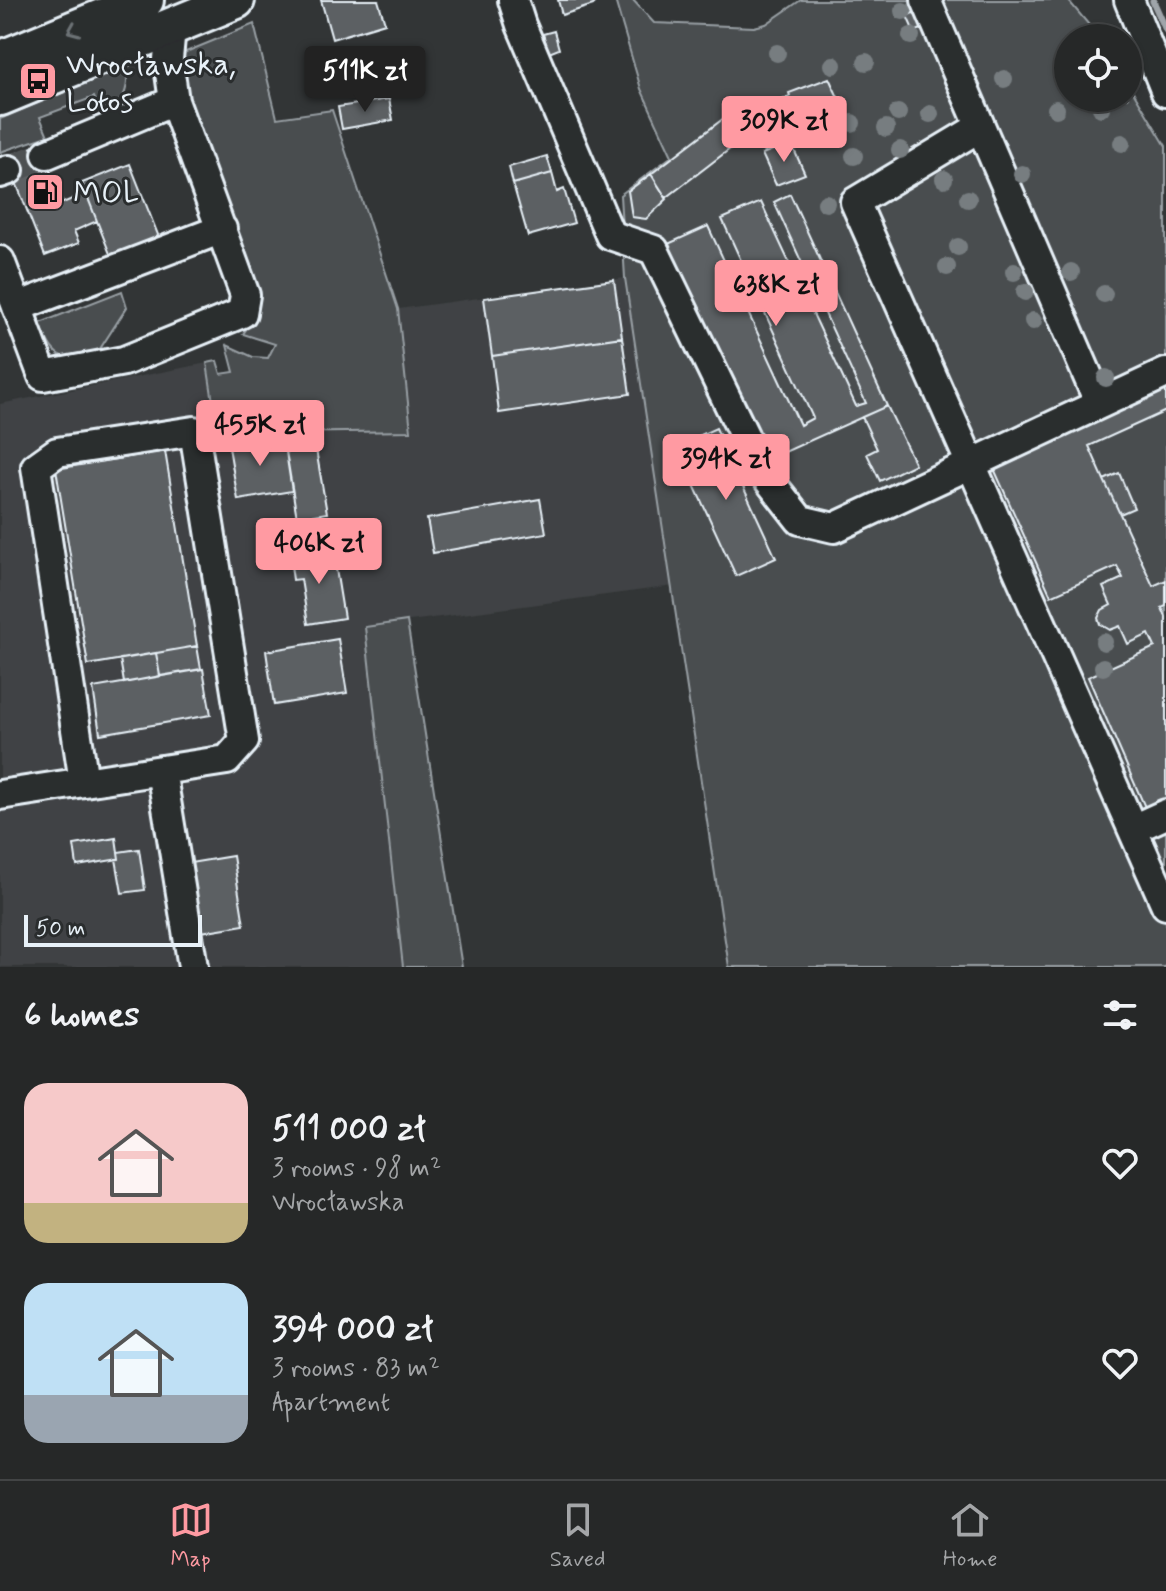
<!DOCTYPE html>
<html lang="en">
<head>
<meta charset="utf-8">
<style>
  :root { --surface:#262828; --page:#2e3030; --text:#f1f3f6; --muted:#a4a6a8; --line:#424445; --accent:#ff9aa2 }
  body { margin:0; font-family:Mynerve,sans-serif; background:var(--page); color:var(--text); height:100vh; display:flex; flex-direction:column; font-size:30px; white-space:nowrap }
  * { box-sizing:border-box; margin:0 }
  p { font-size:26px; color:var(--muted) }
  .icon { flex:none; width:44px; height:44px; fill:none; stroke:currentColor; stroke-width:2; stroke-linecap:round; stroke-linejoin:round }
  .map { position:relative; height:967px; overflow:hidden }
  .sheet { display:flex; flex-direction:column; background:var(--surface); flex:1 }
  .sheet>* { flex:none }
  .buttons { position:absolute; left:1054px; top:24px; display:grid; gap:16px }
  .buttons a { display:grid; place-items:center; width:88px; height:88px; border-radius:50%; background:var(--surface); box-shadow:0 2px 6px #0004,0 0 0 2px var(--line); font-size:40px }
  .scale { position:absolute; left:24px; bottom:20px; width:178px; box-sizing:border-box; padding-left:8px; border:4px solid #e8f1f8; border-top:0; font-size:22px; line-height:28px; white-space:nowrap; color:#e8f1f8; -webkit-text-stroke:6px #2a2d2e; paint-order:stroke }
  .price { position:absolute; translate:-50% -68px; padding:0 18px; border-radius:8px; background:var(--accent); color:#111; font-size:26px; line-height:52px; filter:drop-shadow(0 2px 4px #0008) }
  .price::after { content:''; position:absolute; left:50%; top:48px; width:24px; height:18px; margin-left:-12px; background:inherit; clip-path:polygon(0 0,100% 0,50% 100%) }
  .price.current { background:#222; color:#fff }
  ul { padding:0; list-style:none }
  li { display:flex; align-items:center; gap:24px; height:200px; padding:0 24px }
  li span { display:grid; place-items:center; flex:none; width:224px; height:160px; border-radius:24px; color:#555 }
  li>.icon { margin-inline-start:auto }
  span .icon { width:96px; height:96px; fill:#fffc; stroke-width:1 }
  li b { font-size:34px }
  h2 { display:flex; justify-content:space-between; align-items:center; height:96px; padding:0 24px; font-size:34px }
  .menu { display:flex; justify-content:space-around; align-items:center; height:112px; border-top:2px solid var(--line); background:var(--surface); font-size:22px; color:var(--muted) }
  .menu a { display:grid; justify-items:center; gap:4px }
  .menu .current { color:var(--accent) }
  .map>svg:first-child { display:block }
  .built { fill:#3f4244 }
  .green { fill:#494d4f; stroke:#989fa4; stroke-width:2 }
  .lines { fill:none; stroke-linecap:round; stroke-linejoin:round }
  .stream { stroke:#9fa5aa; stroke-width:7 }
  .building { fill:#5c6063; stroke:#e8f1f8; stroke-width:2 }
  .minor-tunnel { stroke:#4d5153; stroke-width:28; stroke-dasharray:28 14; stroke-linecap:butt }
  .minor-casing { stroke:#e8f1f8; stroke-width:34 }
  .major-casing { stroke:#e8f1f8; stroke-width:42 }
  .minor { stroke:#2a2d2e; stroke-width:28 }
  .major { stroke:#2a2d2e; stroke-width:36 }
  .tree { fill:#777d80 }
  .oneway { stroke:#6c7275 }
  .labels { text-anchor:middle; stroke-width:6; stroke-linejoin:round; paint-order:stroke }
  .poi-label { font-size:32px; fill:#e8f1f8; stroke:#2a2d2e; text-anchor:start }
</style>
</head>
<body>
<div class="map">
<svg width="1166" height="967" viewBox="0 0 1166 967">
  <rect width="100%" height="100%" fill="#323536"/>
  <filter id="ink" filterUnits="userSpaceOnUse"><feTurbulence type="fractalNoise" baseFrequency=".0125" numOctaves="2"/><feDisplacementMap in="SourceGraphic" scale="16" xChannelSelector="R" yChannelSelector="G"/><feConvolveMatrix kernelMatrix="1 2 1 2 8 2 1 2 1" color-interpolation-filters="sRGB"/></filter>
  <g filter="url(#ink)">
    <path class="built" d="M625 278 674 586 365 627 403 967H0V404L207 363 218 434 411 430 398 309Z"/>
    <path class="green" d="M615 0H633L654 23 754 27 766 24 801 0H1068L1100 38H1068V98H1128V83L1166 146V967H729L625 278 620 195 672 156 641 89Z
      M254 24 277 118 332 110 398 309 411 431 218 434 207 363 217 361 221 374 234 372 227 345 253 357 268 358 275 344 243 334 253 319 259 294 182 89 181 54Z
      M126 66C130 90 124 103 102 115L94 97 40 117 48 136 0 152V119Z
      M122 291 127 307 96 355C58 362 53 357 40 323Z
      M407 621 462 967H403L365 627Z"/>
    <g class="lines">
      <path class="stream" d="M1153 1 1166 30"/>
    </g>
    <path class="building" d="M321 0H378L385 23 332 39Z
      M558 0H598L593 5 562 15Z
      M919 10 927 27 914 32 907 16Z
      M554 31 559 49 549 53 543 34Z
      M829 78 851 125 794 150 773 105 790 96 789 93Z
      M389 99 393 120 342 129 338 107Z
      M732 112 748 135 666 198 651 174Z
      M791 143 805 174 776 185 762 154Z
      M40 144 63 203 86 193 97 221 74 231 79 243 45 256 6 157Z
      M547 156 552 173 513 184 509 167Z
      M130 164 160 240 112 259 82 183Z
      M552 173 557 192 564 189 574 223 528 236 513 184Z
      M651 174 667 199 646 219 632 217 628 191Z
      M790 194 887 406 767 460 668 244 708 226 800 425 813 418 722 219 761 202 856 406 866 403 774 202Z
      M614 280 622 337 492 356 484 298Z
      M622 337 630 394 499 413 492 356Z
      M1166 383V411L1089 446 1104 480 1119 473 1134 508 1120 514 1153 586 1166 580V606L1162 608 1166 617V803L1147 812 1088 677 1155 647 1149 634 1128 644 1120 626 1110 630 1100 624 1098 618 1102 610 1111 605 1103 587 1123 578 1117 566 1051 596 991 462Z
      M887 406 915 464 880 481 867 454 877 449 862 417Z
      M716 428 776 558 736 576 676 446Z
      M314 438 327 513 297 518 284 439Z
      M284 439 292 491 238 500 228 441Z
      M165 451 197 646 88 665 56 469Z
      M1119 473 1134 508 1120 514 1104 480Z
      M540 499 546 533 433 553 427 519Z
      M333 551 344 618 308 624 301 579 293 580 290 558Z
      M338 639 347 693 274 705 266 651Z
      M197 646 201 669 160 676 156 653Z
      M156 653 160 676 124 683 120 659Z
      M203 669 211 715 100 734 93 688Z
      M116 838 119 859 77 866 74 845Z
      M139 849 145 890 122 893 116 859H119L118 852Z
      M233 856 244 925 201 932 190 863Z"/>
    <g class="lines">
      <path class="minor-tunnel" d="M9 170 47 154"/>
      <g class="minor-casing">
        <path id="minor" d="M513 0 521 25 610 235 654 250 761 470 800 520 834 528 1166 373
          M926 0 1099 402
          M1129 0 1166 92
          M980 127 855 202 1166 905
          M47 154 174 101
          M0 173 9 170
          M0 261 43 376 124 361 242 313 245 295 174 101 168 59 171 27
          M17 307 222 229
          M161 770 193 967
          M0 795 227 760 244 741 194 431 57 452 36 467 84 782
          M1133 829 1166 814"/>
      </g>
      <g class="major-casing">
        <path id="major" d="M0 60 145 0
          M0 97 236 0"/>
      </g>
      <use href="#minor" class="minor"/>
      <use href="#major" class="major"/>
    </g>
    <g class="tree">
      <circle cx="903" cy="11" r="9"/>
      <circle cx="911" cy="36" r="9"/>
      <circle cx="777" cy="53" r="9"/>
      <circle cx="866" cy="62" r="9"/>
      <circle cx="833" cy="65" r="9"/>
      <circle cx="1004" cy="79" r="9"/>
      <circle cx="1101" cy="108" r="9"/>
      <circle cx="1056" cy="109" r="9"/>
      <circle cx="898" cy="113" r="9"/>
      <circle cx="930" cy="114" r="9"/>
      <circle cx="852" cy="123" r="9"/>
      <circle cx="886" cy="128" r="9"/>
      <circle cx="1122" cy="143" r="9"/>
      <circle cx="900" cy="150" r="9"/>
      <circle cx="854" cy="156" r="9"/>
      <circle cx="1022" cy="174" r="9"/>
      <circle cx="944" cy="179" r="9"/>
      <circle cx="968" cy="199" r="9"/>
      <circle cx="826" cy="203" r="9"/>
      <circle cx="958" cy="247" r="9"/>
      <circle cx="947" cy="267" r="9"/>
      <circle cx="1014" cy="272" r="9"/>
      <circle cx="1071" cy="272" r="9"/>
      <circle cx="1025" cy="292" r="9"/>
      <circle cx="1104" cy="294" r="9"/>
      <circle cx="1033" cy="321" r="9"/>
      <circle cx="1106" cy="378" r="9"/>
      <circle cx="1104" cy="642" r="9"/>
      <circle cx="1103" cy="667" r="9"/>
    </g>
    <defs><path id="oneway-chevron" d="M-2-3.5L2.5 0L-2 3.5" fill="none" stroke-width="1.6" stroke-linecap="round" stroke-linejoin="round" transform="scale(2)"/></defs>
    <use class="oneway" href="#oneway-chevron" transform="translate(73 30) rotate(157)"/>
  </g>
  <defs>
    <g id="bus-square" transform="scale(2)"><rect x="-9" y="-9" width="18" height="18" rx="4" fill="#ff9aa2" stroke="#2a2d2e"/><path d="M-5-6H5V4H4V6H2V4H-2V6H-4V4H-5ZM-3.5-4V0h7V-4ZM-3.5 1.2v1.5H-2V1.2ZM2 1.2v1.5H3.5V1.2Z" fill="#111"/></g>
    <g id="fuel-square" transform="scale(2)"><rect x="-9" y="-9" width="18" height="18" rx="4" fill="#ff9aa2" stroke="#2a2d2e"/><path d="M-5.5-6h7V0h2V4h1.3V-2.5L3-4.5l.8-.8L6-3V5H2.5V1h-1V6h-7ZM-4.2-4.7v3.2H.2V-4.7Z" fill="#111"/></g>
  </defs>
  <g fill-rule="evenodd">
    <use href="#bus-square" x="38" y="81"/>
    <use href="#fuel-square" x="45" y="192"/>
  </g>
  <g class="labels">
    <g class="poi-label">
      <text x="66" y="74">Wrocławska,<tspan x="66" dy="37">Lotos</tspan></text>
      <text x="73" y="203">MOL</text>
    </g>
  </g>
</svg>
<div class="buttons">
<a><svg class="icon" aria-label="locate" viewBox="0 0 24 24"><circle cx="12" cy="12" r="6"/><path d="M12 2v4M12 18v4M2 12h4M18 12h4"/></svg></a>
</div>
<div class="scale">50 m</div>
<b class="price current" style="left:365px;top:114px">511K zł</b>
<b class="price" style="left:784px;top:164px">309K zł</b>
<b class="price" style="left:776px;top:328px">638K zł</b>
<b class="price" style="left:260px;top:468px">455K zł</b>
<b class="price" style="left:726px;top:502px">394K zł</b>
<b class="price" style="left:319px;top:586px">406K zł</b>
</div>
<section class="sheet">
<h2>6 homes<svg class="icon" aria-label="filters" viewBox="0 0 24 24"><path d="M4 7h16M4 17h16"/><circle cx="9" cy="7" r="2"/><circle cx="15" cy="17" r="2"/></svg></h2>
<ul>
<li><span style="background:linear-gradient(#f6c9c9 75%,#c2b280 0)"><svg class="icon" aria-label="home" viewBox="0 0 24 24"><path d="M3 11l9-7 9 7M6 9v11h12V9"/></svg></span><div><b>511 000 zł</b><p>3 rooms · 98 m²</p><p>Wrocławska</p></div><svg class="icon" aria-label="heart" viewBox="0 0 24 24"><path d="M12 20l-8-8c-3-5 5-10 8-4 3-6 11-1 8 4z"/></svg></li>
<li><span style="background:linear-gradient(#bfe0f5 70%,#9aa5b1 0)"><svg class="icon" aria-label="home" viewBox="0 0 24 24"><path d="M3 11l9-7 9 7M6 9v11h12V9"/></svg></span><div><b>394 000 zł</b><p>3 rooms · 83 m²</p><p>Apartment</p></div><svg class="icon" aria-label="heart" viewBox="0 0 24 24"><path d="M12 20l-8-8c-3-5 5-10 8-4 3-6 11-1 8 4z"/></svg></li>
</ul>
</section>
<nav class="menu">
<a class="current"><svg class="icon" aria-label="map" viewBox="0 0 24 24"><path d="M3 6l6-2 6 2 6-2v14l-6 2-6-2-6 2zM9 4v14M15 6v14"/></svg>Map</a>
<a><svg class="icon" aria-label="saved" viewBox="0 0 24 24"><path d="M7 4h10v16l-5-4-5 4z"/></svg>Saved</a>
<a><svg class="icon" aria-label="home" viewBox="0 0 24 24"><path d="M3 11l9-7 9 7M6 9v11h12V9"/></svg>Home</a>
</nav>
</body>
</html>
